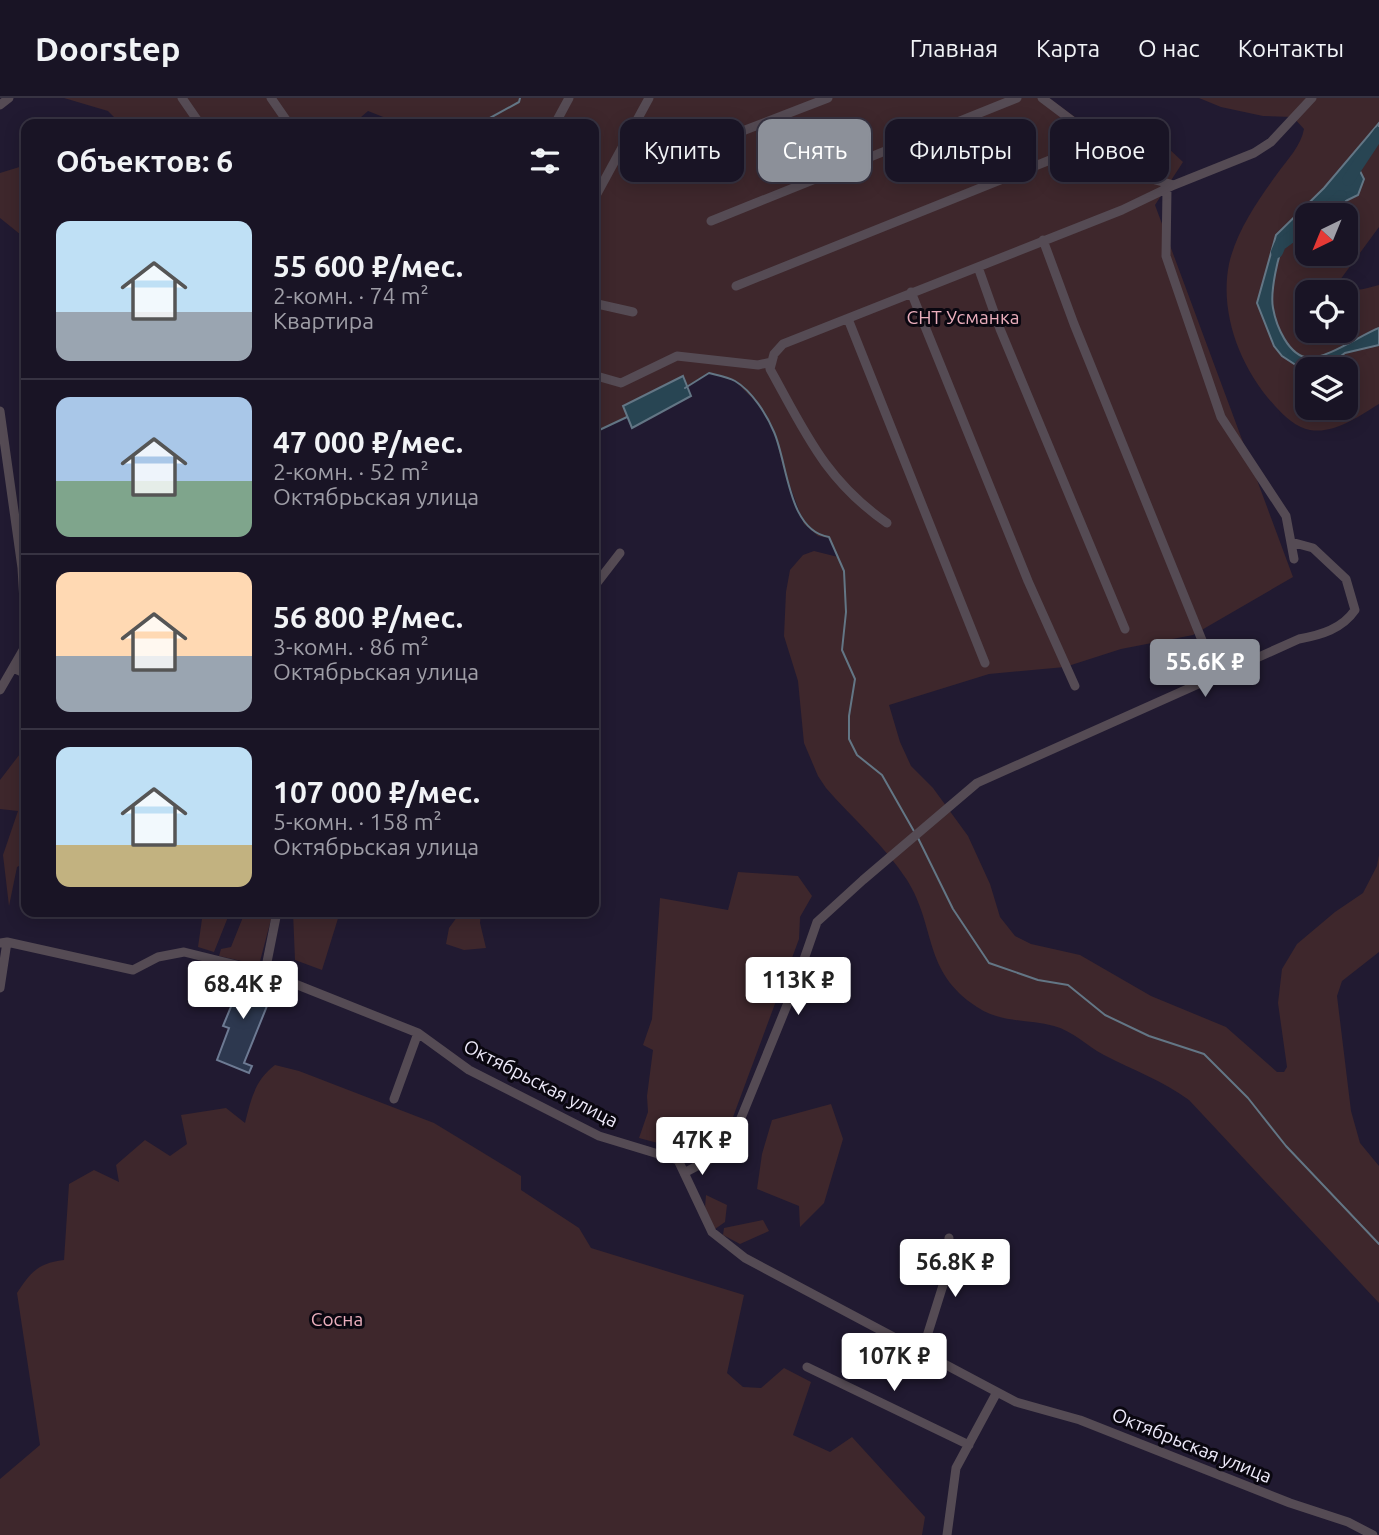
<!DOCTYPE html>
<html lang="ru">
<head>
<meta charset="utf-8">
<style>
  :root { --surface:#191425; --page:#221d2d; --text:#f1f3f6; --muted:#9f9ea7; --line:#373342; --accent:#8c9099 }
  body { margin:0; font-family:Ubuntu,sans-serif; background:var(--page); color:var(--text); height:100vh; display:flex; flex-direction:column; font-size:26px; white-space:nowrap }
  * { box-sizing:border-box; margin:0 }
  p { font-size:23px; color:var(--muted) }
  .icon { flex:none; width:38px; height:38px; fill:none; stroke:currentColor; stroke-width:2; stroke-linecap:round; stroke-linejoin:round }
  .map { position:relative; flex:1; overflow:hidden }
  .drawer { position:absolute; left:21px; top:21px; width:578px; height:798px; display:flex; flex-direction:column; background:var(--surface); border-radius:14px; box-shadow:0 4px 18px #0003,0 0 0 2px var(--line) }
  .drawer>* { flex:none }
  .top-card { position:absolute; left:620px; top:21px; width:654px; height:63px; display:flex; gap:14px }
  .needle { width:46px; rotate:223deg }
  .controls { position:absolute; left:1295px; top:105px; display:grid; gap:14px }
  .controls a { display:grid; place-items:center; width:63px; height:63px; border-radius:14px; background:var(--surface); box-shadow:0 4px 18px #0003,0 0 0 2px var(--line); font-size:35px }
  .price { position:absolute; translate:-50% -60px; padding:0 16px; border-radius:7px; background:#fff; color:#222; font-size:23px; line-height:46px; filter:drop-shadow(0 2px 4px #0008) }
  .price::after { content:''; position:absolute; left:50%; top:42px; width:21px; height:16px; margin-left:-10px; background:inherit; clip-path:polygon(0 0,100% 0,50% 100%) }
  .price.on { background:var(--accent); color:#fff }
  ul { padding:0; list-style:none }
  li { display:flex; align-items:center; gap:21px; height:175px; padding:0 35px }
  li+li { border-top:2px solid var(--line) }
  li span { display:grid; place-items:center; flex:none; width:196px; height:140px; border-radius:14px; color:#555 }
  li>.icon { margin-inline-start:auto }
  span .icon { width:84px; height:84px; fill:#fffc; stroke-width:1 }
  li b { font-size:30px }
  h2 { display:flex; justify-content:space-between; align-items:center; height:84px; padding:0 35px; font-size:30px }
  .chip { padding:0 24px; border-radius:14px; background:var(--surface); box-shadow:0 4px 18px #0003,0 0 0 2px var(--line); font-size:24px; line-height:63px }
  .chip.on { background:var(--accent); color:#fff }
  header { display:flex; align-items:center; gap:42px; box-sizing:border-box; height:98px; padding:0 35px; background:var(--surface); border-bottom:2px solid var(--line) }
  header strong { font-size:33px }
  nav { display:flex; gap:38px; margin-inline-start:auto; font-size:24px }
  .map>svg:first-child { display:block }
  .green { fill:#3e272c; fill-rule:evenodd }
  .water { fill:#284553; stroke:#637685; stroke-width:2 }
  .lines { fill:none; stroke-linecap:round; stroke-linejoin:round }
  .stream { stroke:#637685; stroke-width:2 }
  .river { stroke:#284553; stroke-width:12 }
  .building { fill:#2d384f; stroke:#6d7a93; stroke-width:2 }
  .minor { stroke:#554b54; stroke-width:9 }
  .labels { text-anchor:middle; stroke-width:6; stroke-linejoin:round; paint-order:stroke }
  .park-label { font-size:19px; fill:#eaaebc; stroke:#0a0710 }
  .street-label { font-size:19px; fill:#eeeafa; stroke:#0a0710 }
</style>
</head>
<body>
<header>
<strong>Doorstep</strong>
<nav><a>Главная</a><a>Карта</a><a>О нас</a><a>Контакты</a></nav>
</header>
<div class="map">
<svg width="1379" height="1437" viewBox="0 0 1379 1437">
  <rect width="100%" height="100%" fill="#211a31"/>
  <path class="green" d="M64 0H1049L1102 39 1137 21 1183 64 1155 107 1293 479 1193 537 1121 551 1065 569 989 576 889 607 900 644 911 668 933 690 968 738 990 786 1000 819 1015 838 1031 846 1080 857 1151 898 1226 929 1277 974H1284L1287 969 1278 905 1282 871 1297 846 1335 814 1363 795 1377 768 1379 757V854L1342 883 1337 898 1351 1013 1360 1045 1379 1068V1205L1189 1002C1163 983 1133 972 1104 957 1087 948 1073 933 1054 928 1027 921 1001 925 977 909 922 873 937 830 907 782 885 748 852 720 826 690L818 678 804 645 798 583 784 538 786 494 790 472 803 457 814 453 838 459 829 440 818 438 804 426 783 369 775 336 761 309 735 283 709 275 672 297 593 335V26H401L368 13 353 26H121L108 13Z
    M1199 0H1379V129L1340 182C1350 197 1364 191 1379 187V306C1359 318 1335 336 1310 332 1297 330 1284 318 1275 308 1241 271 1219 216 1229 166 1236 134 1258 102 1277 76 1287 62 1301 48 1304 31L1293 19 1263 18 1221 9ZM1307 117H1346V156H1307ZM1307 194H1346V233H1307ZM1307 271H1346V310H1307Z
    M26 67V141L0 120V75Z
    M26 648V764L17 769 9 808 3 757 18 713 0 711V682Z
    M738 774 798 778 812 798 800 819 799 841 723 1046 691 1064 684 1052 639 1040 648 1014 647 998 653 952 643 947 652 921 660 800 728 812Z
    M203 814H225L228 819 214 854 198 849Z
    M245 814H273L259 867 219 858 221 851 231 849Z
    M293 814H340L322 872 295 862Z
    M481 814 480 825 486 850 464 852 446 846 449 830 460 815Z
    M275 967 299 973 434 1025 521 1078V1092L579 1130 591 1150 744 1197 727 1275 743 1289 761 1290 784 1270 811 1284 793 1337 830 1354 852 1339 925 1419 922 1437H0V1381L40 1347 17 1195C31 1174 38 1165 64 1162L69 1086 94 1072 119 1084 116 1067 145 1042 170 1058 187 1046 181 1017 226 1010 245 1025C251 1001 255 982 275 967Z
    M831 1006 843 1041 824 1105 800 1129 799 1108 757 1091 762 1056 772 1022Z
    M706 1097 727 1107 725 1124 715 1131 705 1110Z
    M763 1122 769 1133 740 1146 723 1137 724 1130Z"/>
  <path class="water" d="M1379 25V36L1357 67 1364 81 1358 97 1317 117H1307V124C1301 128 1290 134 1286 141 1278 155 1270 194 1273 210 1276 227 1288 258 1309 260 1328 260 1361 237 1379 230V247L1345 255 1324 271 1305 273 1282 258 1274 248 1257 205 1276 137 1324 90Z
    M683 278 691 298 632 330 623 308Z"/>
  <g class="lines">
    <path class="stream" d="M479 26 519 4 520 0
      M685 290 709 275C717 277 728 279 735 283 752 293 767 317 774 334 788 366 788 433 829 439L844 473 846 514 842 552 855 581 849 618V641L857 657 882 677 915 735
      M593 335 627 319
      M918 740 953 811 989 865 1038 882 1068 887 1105 917 1149 938 1204 956 1248 1000 1286 1048 1379 1146"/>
    <path class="river" d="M1348 82 1379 35
      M1320 117 1341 98
      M1277 154 1280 147 1307 127"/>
  </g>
  <path class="building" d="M233 877 273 893 244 965 252 968 249 975 217 962 229 930 223 928 235 899 225 895Z"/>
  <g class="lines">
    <path class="minor" d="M182 0 200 26
      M271 0 289 26
      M1042 0 1148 80 1174 87 1254 55 1271 44 1312 0
      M0 7 9 0
      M555 26 569 0
      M740 34 828 0
      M1164 85 1167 91 1166 158 1221 319 1286 418 1294 461
      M593 103 649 0
      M711 123 1017 0
      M1043 142 1074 226 1210 562
      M978 169 1000 231 1125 531
      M736 188 1100 42
      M911 194 1028 483 1075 588
      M593 205 633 214
      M848 221 985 565
      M593 277 621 285 677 258 758 267 772 264
      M0 313 22 470 26 538
      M887 425C825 382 805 334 770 271L774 256 783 246 1122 112 1174 87
      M593 490 620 455
      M13 570 26 576
      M0 592 26 547
      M0 845 7 844 133 872 158 859 184 854 265 874 418 935 469 972 599 1038 678 1062 712 1134 745 1160 997 1294 1016 1304 1080 1322 1290 1405 1348 1424 1373 1437
      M265 874 277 814
      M0 890 7 844
      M394 1001 418 935
      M684 1075 712 1060 730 1047 794 890 817 824 863 782 977 685 1299 541C1321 537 1342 531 1355 512L1346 481 1313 450 1291 444
      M922 1254 944 1184 949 1140
      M807 1269 969 1347
      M947 1437 956 1370 997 1294"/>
  </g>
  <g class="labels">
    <g class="park-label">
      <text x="963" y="226">СНТ Усманка</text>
      <text x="337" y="1228">Сосна</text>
    </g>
    <g class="street-label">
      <text transform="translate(541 985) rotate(27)" y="7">Октябрьская улица</text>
      <text transform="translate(1192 1347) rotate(22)" y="7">Октябрьская улица</text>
    </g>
  </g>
</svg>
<div class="controls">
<a><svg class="needle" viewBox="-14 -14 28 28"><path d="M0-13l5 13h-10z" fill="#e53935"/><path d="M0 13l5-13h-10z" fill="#9f9ea7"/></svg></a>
<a><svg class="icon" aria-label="locate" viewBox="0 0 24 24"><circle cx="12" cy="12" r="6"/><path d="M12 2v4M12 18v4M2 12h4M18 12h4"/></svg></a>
<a><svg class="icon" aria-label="layers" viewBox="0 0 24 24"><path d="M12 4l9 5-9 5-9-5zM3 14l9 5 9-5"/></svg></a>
</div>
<b class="price on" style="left:1205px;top:601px">55.6K ₽</b>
<b class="price" style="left:798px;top:919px">113K ₽</b>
<b class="price" style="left:243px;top:923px">68.4K ₽</b>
<b class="price" style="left:702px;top:1079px">47K ₽</b>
<b class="price" style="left:955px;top:1201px">56.8K ₽</b>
<b class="price" style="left:894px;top:1295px">107K ₽</b>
<div class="top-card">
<a class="chip">Купить</a>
<a class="chip on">Снять</a>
<a class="chip">Фильтры</a>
<a class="chip">Новое</a>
</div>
<section class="drawer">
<h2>Объектов: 6<svg class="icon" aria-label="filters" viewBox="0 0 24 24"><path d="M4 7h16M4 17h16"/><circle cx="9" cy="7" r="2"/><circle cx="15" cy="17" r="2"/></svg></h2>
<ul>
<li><span style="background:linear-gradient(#bfe0f5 65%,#9aa5b1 0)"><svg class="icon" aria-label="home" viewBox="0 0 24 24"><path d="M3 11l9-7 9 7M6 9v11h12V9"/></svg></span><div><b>55 600 ₽/мес.</b><p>2-комн. · 74 m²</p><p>Квартира</p></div></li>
<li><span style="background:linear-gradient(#a9c7e8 60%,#7fa58c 0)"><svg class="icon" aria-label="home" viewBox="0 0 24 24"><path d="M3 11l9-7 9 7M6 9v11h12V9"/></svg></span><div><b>47 000 ₽/мес.</b><p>2-комн. · 52 m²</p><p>Октябрьская улица</p></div></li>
<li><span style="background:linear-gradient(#ffd9b3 60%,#9aa5b1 0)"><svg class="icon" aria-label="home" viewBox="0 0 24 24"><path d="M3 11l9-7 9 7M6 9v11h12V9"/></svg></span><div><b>56 800 ₽/мес.</b><p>3-комн. · 86 m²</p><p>Октябрьская улица</p></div></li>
<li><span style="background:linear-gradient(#bfe0f5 70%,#c2b280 0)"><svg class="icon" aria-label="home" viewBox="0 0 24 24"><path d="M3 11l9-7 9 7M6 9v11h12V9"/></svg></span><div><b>107 000 ₽/мес.</b><p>5-комн. · 158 m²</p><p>Октябрьская улица</p></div></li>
</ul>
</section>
</div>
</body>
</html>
